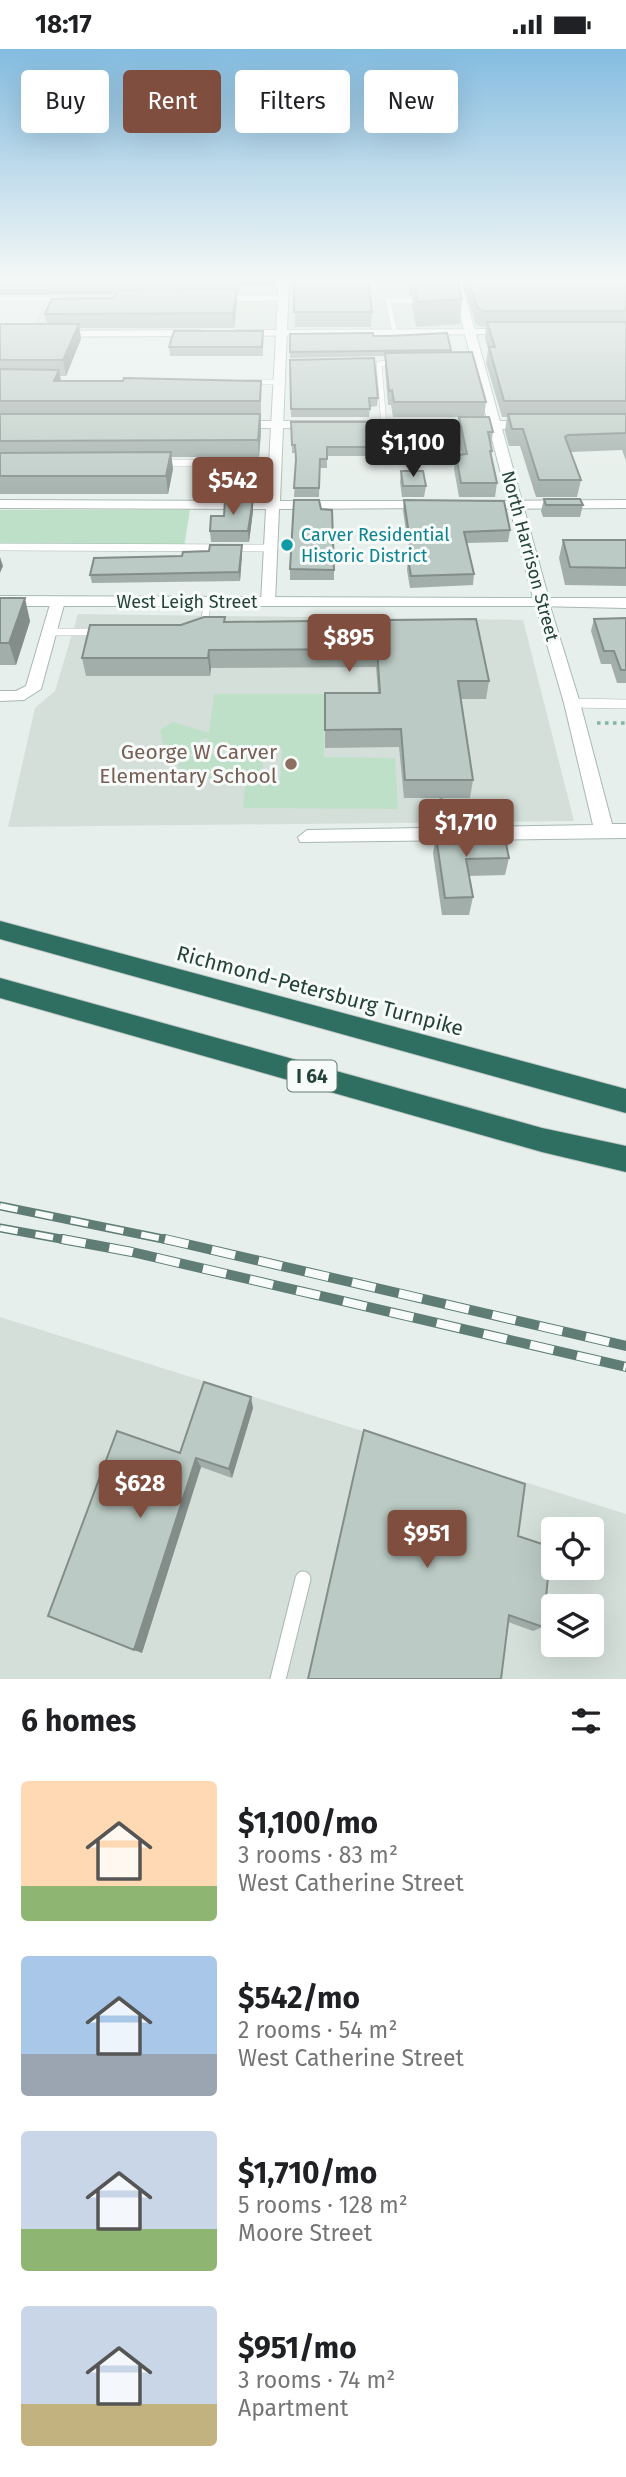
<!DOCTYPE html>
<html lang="en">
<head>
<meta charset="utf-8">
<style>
  :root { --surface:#fff; --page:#f6f6f6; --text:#202124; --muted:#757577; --accent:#7f4e3f }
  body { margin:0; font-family:"Fira Sans",sans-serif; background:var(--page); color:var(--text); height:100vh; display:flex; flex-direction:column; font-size:26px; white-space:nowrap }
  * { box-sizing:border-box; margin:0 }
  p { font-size:23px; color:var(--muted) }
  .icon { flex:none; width:38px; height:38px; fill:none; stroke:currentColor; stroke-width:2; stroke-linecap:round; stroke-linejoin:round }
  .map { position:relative; height:1630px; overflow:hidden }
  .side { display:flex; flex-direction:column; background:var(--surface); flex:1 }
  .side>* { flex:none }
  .top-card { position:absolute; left:21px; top:21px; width:584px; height:63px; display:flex; gap:14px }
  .buttons { position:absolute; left:541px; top:1468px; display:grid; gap:14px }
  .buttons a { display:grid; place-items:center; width:63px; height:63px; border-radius:7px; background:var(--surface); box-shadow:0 7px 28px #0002; font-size:35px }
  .price { position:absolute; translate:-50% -60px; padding:0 16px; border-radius:7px; background:var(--accent); color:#fff; font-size:23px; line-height:46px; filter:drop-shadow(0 2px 4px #0008) }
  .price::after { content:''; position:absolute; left:50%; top:42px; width:21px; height:16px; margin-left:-10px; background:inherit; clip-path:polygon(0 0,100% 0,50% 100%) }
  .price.on { background:#222; color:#fff }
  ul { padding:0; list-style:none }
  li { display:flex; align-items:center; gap:21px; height:175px; padding:0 21px }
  li span { display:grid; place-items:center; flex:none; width:196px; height:140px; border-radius:7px; color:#555 }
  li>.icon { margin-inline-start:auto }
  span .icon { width:84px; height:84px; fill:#fffc; stroke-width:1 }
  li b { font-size:30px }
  h2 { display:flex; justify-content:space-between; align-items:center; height:84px; padding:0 21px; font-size:30px }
  .chip { padding:0 24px; border-radius:7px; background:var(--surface); box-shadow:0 7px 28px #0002; font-size:24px; line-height:63px }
  .chip.on { background:var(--accent); color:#fff }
  .status { display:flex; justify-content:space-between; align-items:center; height:49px; padding:0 35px; background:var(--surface); direction:ltr }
  .status svg { height:19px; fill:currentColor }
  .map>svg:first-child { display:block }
  .built { fill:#d4dfda; fill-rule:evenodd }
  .green { fill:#bfe0c8 }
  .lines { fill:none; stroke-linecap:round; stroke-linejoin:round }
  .service-far3-casing { stroke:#a8b8b2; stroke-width:6 }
  .service-far2-casing { stroke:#a8b8b2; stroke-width:8 }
  .service-far1-casing { stroke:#a8b8b2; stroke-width:10 }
  .service-casing { stroke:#a8b8b2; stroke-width:17 }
  .minor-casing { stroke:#a8b8b2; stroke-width:2 }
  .tertiary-casing { stroke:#a8b8b2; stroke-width:2 }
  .secondary-casing { stroke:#a4bbb3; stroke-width:2 }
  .motorway-casing { stroke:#c2cac8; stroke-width:2 }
  .path { stroke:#86b3a5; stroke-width:3.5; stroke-dasharray:3.5 4.5; stroke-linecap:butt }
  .service-far3 { stroke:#fff; stroke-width:5 }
  .service-far2 { stroke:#fff; stroke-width:7 }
  .service-far1 { stroke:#fff; stroke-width:9 }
  .service { stroke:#fff; stroke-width:15 }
  .minor { fill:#fff; fill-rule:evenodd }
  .tertiary { fill:#fff; fill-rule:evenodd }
  .secondary { fill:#fff; fill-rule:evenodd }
  .motorway { fill:#2f6f62; fill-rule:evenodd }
  .rail-far1-casing { stroke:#5f7d75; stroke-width:9 }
  .rail-casing { stroke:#5f7d75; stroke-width:10 }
  .rail-far1 { stroke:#f7fbf9; stroke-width:6; stroke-dasharray:18; stroke-linecap:butt }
  .rail { stroke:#f7fbf9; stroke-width:8; stroke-dasharray:24; stroke-linecap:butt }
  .wall { fill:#a1aea9 }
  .shaded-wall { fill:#838d89 }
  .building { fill:#bbcac4; stroke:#838d89; stroke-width:2 }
  .culture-dot { fill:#0f9aa8; stroke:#f7fbf9; stroke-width:2.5 }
  .education-dot { fill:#8d6e63; stroke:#f7fbf9; stroke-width:2.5 }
  .labels { text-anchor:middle; stroke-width:6; stroke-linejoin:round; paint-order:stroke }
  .far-culture-label { font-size:18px; fill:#0d838f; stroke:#f7fbf9; text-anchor:start }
  .far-street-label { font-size:18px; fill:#24423a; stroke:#f7fbf9 }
  .shield { fill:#f7fbf9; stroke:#637a73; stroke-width:2 }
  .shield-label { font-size:19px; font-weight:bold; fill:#24423a }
  .education-label { font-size:21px; fill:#785e54; stroke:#f7fbf9; text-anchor:end }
  .street-label { font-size:21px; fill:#24423a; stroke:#f7fbf9 }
</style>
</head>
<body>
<div class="status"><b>18:17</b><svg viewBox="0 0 49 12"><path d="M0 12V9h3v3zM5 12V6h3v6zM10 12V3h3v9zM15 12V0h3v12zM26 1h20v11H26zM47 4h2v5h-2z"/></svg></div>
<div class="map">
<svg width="626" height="1630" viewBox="0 0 626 1630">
  <rect width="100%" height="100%" fill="#e6efeb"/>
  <path class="built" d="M56 231H626V278L31 280Z
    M78 565 523 571 574 772 8 778 35 659 55 642Z
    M0 1268 626 1465V1630H0ZM553 1480H592V1519H553ZM553 1558H592V1596H553Z"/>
  <path class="green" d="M0 461H190L184 498 0 496Z
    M214 645H324V708L395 709 398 760 243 759 245 733H280L282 699H248V705L263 712V718C250 736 199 730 180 723L178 716C193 698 222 708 243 706V699H207L208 689 200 691 198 703 186 706 173 696H163L160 681 173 673 209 684Z"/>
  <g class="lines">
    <g class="service-far3-casing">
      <path id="service-far3" d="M0 250H62
        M225 250 281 249
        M395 283 388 252H423
        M250 333H278
        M384 376 379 315 396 312"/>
    </g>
    <g class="service-far2-casing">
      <path id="service-far2" d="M159 414H274
        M0 498 270 499
        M199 577 204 573 208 553
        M49 583H101"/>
    </g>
    <g class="service-far1-casing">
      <path id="service-far1" d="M572 654 626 655"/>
    </g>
    <g class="service-casing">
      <path id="service" d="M278 1630 303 1530"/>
    </g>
    <g class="minor-casing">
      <path id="minor" d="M279 231H289L280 452H429L436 456 434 459 279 460 275 553 268 557 261 553 266 460 0 459V451L267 452Z
        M626 451V459L481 460 474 456 481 452Z
        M58 548 65 552 41 640 24 651 0 652V642H16L26 637 51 552Z
        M542 550 549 554 580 654 612 775H626V789L300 793 298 788 307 781 593 776 564 654 535 554Z"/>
    </g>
    <g class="tertiary-casing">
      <path id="tertiary" d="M512 280 516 281V285L236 287 231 284 236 281Z
        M0 282 200 281 205 284 200 287 0 288Z
        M233 372H533L539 376 533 380 228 379V373Z
        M542 549H626V559L536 557 534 554Z"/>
    </g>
    <g class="secondary-casing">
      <path id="secondary" d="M451 231H461L550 554 548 557H0V547L533 549Z"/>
    </g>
    <g class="motorway-casing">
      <path id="motorway" d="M0 872 626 1040V1064L0 890Z
        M0 929 542 1079 626 1097V1123L542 1103 0 949Z"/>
    </g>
    <path class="path" d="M597 674H626
      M441 749 444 768"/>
    <use href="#service-far3" class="service-far3"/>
    <use href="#service-far2" class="service-far2"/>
    <use href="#service-far1" class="service-far1"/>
    <use href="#service" class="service"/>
    <use href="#minor" class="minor"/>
    <use href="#tertiary" class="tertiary"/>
    <use href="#secondary" class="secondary"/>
    <use href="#motorway" class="motorway"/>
    <g class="rail-far1-casing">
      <path id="rail-far1" d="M0 1157 173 1192
        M0 1179 72 1192"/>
    </g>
    <g class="rail-casing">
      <path id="rail" d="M62 1190 132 1203 626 1318
        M165 1190 626 1297"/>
    </g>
    <use href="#rail-far1" class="rail-far1"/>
    <use href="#rail" class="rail"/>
  </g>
  <path class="wall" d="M0 231H277L276 237H240L239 244H237V254L234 279H79L81 290 66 327H60L61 332H261V382L259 408H171L173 420 168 445H0V275H47L45 265 112 249 117 246H0Z
    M290 231H454L462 250 460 275 416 278 412 257 413 247H410L407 233H368L372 263 371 278H295L294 237H291Z
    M462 231H626V412L622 401 571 403 581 431 577 448H536L520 397H509L505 382 507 368H502L486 314 488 300 485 289 486 278H481L476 275Z
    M290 285 373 287 451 301V303L486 353 484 368 493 383 491 397 492 402 491 410 497 434 495 448H459L454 420 456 406 462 405 457 382 458 368H393L391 356H388L385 319V307L290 309Z
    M263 291V307H170L169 298Z
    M290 311 378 349 377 357 370 358 369 368H291Z
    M291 373 371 398 370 407H327V419H320L319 448H294L296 415 295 404H292Z
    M226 420H257L254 448H227V441L228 428H226Z
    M401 422 426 437 424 448H402L400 433Z
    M544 450 583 456 580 468H543L541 462Z
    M253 451V462L249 493H211L210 482 224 467Z
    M404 451 510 481 508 493 467 494 474 525 473 536 410 539 407 521 408 510 410 508 403 462Z
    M563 491H626V537L565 536 559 509Z
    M209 502 242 505 240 532 92 534 90 526Z
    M290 520 334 521V531H290Z
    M0 549 30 572 16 616H0Z
    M225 568V573L476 570 489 632 486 650H461L473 731 470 749H404L399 698 325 699V644H378L376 618 211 619 210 627H86L82 609Z
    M626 569V634H617L611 615H601L591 582 594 570Z
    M436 787 509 809 505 826 469 827 473 848 469 866H442L433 804Z
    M253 1359 232 1429 201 1418 142 1604 180 1404Z
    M518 1487 543 1578 533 1582 508 1573Z"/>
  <path class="shaded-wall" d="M237 240V254L234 279 233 264Z
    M79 275 81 290 66 327 63 311Z
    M59 321 62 337 54 332Z
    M260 365 261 382 259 408 258 391Z
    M171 403 173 420 168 445 166 427Z
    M257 413V420L254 448V441Z
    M253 451V462L249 493 248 482Z
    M242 496V505L240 532 239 523Z
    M0 508 3 517 0 524Z
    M25 549 30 572 16 616 9 594Z
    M209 601 211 619 210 627 208 609Z
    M251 1348 253 1359 232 1429 229 1420Z
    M196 1409 201 1418 142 1604 134 1601Z"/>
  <path class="building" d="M294 231H368L372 263H294Z
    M468 231H626V262H483L478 259Z
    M414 233H458L462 250 418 253Z
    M237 240 233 264 45 265 52 250 112 249 117 246 116 241Z
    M487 273H626V352H504L489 298H495Z
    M0 275H79L63 311H0Z
    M174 282H263L262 298H169Z
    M373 284V287H390L447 284 451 301 290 303V285Z
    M472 303 486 353H394L392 341 389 342 385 304Z
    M374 309 378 349H369L370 360H291L290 311Z
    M0 320 59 321 54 332H123L124 329 261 332 260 352H0Z
    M0 365H260L258 391 0 392Z
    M508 365H626V384L568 386 565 388 581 431H539L523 380H512Z
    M459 368H489L493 383H488L492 402H490L497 434H461L456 406 467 405Z
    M291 373H370L371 398H327V410H320L319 439H294L296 410 295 396H292Z
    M171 403 166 427H0V404Z
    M226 413H257L254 441H227L229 420H226Z
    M401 422H423L426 437H403Z
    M544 450H580L583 456H546Z
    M225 451H253L248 482H210L211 467H224Z
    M294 451H319L321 460 332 461 334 521 290 520Z
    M404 451 504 452 510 481 464 483 474 525 411 527 408 510 412 506Z
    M563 491H626V519L570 518Z
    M210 496H242L239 523 90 526 94 509 182 507 183 503 209 502Z
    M0 549H25L9 594H0Z
    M204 568H225L224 573 476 570 489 632H458L473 731H405L401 680 325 681V644H380L377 600 209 601 208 609H82L90 576H181Z
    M626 569V621H621L614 602H604L594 570Z
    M504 785 509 809 466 810 473 848 445 849 436 787Z
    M204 1333 251 1348 229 1420 196 1409 134 1601 48 1567 117 1382 180 1404Z
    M364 1381 525 1435 518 1487 551 1498 543 1578 509 1566 501 1630H308Z"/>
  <linearGradient id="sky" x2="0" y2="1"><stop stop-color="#84bce0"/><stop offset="0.5" stop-color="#f4f8f6"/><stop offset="1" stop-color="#f4f8f6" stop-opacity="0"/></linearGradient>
  <rect width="626" height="460" fill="url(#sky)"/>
  <circle class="culture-dot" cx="287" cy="496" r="7"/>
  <circle class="education-dot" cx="291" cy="715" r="7"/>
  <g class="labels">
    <g class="far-culture-label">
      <text x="301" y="492">Carver Residential<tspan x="301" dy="21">Historic District</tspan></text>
    </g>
    <g class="far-street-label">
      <text transform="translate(530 507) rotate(75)" y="6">North Harrison Street</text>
      <text x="187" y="559">West Leigh Street</text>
    </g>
    <rect class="shield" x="287.5" y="1011.5" width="49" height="31" rx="5"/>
    <g class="shield-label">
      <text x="312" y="1034">I 64</text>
    </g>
    <g class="education-label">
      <text x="277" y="710">George W Carver<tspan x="277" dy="24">Elementary School</tspan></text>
    </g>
    <g class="street-label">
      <text transform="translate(320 942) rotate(15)" y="7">Richmond-Petersburg Turnpike</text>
    </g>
  </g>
</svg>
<div class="buttons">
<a><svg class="icon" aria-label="locate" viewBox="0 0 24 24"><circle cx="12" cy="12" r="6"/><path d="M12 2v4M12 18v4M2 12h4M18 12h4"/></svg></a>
<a><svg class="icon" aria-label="layers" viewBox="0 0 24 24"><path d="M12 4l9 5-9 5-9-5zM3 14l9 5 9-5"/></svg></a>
</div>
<b class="price on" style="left:413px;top:430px">$1,100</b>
<b class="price" style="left:233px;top:468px">$542</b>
<b class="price" style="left:349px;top:625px">$895</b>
<b class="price" style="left:466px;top:810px">$1,710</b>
<b class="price" style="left:140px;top:1471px">$628</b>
<b class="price" style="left:427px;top:1521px">$951</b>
<div class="top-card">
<a class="chip">Buy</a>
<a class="chip on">Rent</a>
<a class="chip">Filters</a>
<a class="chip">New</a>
</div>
</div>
<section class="side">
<h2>6 homes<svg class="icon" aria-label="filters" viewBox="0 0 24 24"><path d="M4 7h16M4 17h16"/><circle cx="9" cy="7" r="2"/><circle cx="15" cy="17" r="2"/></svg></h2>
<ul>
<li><span style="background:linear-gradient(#ffd9b3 75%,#8fb573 0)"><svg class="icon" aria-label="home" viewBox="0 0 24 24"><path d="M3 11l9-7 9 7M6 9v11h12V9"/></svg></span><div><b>$1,100/mo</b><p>3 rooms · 83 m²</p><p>West Catherine Street</p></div></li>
<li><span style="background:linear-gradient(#a9c7e8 70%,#9aa5b1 0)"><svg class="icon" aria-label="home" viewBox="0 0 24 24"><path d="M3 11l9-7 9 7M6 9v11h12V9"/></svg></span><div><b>$542/mo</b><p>2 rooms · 54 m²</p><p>West Catherine Street</p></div></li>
<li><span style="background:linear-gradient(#c9d6e8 70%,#8fb573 0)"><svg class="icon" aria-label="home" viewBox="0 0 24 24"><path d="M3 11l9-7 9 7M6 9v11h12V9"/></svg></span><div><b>$1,710/mo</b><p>5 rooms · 128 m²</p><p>Moore Street</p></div></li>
<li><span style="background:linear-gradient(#c9d6e8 70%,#c2b280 0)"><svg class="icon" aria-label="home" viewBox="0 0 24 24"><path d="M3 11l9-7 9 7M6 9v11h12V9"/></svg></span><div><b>$951/mo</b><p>3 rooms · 74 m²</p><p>Apartment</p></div></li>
</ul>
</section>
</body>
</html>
